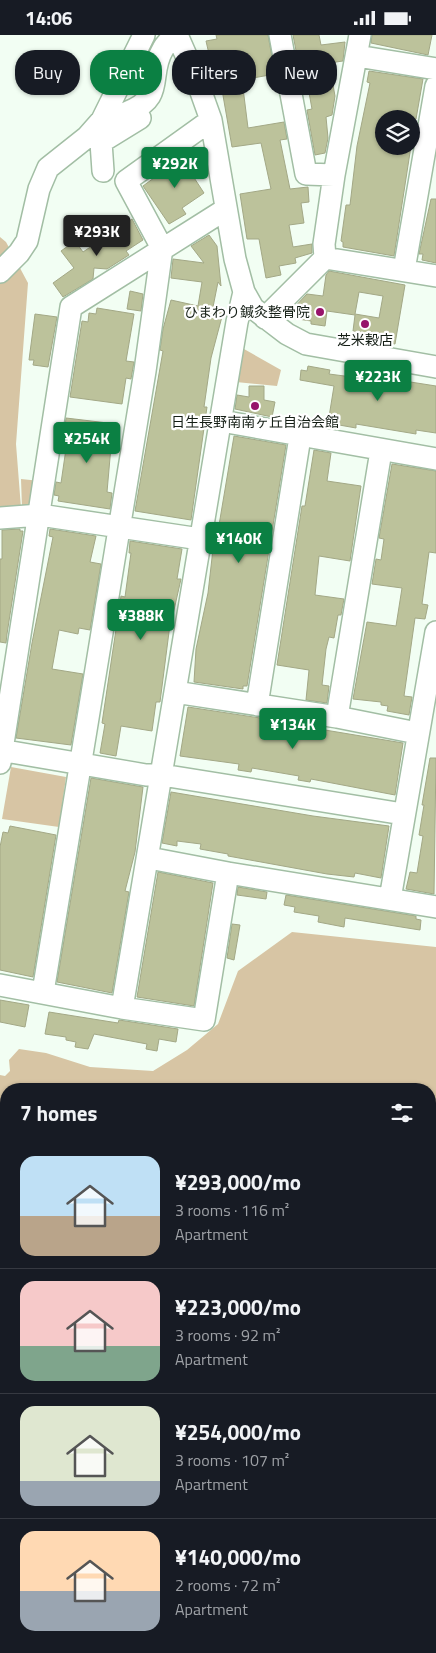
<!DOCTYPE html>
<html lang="en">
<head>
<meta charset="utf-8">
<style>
  :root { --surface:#171b24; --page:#242831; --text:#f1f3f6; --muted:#9ea1a6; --line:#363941; --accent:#0b8043 }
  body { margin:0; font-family:"Titillium Web","Noto Sans JP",sans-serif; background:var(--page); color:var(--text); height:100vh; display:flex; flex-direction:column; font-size:19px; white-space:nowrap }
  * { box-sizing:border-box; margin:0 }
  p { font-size:16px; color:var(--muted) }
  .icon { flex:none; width:28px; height:28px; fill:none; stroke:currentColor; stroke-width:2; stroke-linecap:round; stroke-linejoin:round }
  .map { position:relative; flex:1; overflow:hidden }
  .side { position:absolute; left:0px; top:1048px; width:436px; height:571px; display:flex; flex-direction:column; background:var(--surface); border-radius:20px 20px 0 0; box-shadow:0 1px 4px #0004 }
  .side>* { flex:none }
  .guide { position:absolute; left:15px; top:15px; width:406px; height:45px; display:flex; gap:10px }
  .controls { position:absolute; left:375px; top:75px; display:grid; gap:10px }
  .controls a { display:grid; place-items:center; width:45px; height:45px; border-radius:50%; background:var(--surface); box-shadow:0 1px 4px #0004; font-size:25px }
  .price { position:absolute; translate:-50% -42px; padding:0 11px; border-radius:5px; background:var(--accent); color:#fff; font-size:16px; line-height:32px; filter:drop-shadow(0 1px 2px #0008) }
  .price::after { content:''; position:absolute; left:50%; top:30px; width:15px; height:11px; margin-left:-8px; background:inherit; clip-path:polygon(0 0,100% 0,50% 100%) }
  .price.selected { background:#222; color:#fff }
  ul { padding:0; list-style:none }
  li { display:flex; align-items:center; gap:15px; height:125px; padding:0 20px }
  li+li { border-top:1px solid var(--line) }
  li span { display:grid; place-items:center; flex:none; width:140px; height:100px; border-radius:15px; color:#555 }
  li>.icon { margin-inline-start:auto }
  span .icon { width:60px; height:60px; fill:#fffc; stroke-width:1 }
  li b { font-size:21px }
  h2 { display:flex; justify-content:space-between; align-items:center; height:60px; padding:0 20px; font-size:21px }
  .tag { padding:0 18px; border-radius:20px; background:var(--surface); box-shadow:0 1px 4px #0004; font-size:18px; line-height:45px }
  .tag.selected { background:var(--accent); color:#fff }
  .status { display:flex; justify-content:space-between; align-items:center; height:35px; padding:0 25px; background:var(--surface); direction:ltr }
  .status svg { height:14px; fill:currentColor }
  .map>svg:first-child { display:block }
  .green { fill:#d7c5a4 }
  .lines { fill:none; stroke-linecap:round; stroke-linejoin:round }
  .stream { stroke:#8ebfc9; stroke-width:4.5 }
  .river { stroke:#8ebfc9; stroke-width:26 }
  .building { fill:#bcc29b; stroke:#a3a886; fill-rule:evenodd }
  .minor-casing { stroke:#a2bea4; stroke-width:24 }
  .major-casing { stroke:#a2bea4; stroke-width:30 }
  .minor { stroke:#fff; stroke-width:21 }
  .major { stroke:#fff; stroke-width:28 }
  .poi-dot { fill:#97136a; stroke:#fff; stroke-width:2 }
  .labels { text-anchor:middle; stroke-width:4.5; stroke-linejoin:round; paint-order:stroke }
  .poi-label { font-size:14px; fill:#131d14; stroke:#fff }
</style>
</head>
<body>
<div class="status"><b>14:06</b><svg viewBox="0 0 49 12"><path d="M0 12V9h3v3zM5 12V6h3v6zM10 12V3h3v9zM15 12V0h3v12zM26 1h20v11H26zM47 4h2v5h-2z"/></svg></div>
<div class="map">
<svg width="436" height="1618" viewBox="0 0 436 1618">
  <rect width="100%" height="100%" fill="#f2fef3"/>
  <path class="green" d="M0 202 6 207 28 248 16 409 21 473 0 475Z
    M244 314 281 335 277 351 236 347Z
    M21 444 40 446 36 474 22 473Z
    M11 732 66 742 59 792 2 784Z
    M292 897 436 912V1378L430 1388V1054H6V1612L274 1613 270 1618H0V1040L5 1041 10 1036 9 1025 19 1014 46 1018 90 1032 153 1036 187 1015 218 989 238 936Z"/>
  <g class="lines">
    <path class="stream" d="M0 1562 6 1561"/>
    <path class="river" d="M430 1383 436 1379
      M301 1612 308 1618"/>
  </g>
  <path class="building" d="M216 0H268L275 39 242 45 248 93 284 87 287 104 280 105 290 154 308 152 309 167 301 168 304 188 289 190 293 212 312 209V218L295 223 296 228 279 231 281 240 266 243 259 204H247L240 159 271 154 261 108 232 112 221 49H217L213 19H209L206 6 217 4Z
    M293 0H319L321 10 345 7 343 26 329 28 335 61 332 80 326 82 328 103 325 118 315 120 307 75 312 74 304 30 299 31Z
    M372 0H432L428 20 371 8Z
    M369 36 423 44 416 84H384L380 111H411L394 221 343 212V207L341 206 346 170H350L357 111 370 48 367 47Z
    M188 118 196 130 189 135 204 158 182 173 186 179 169 189 143 151Z
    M431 164H436V228L422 225 423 219H419Z
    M132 184 143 205 126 216 129 220 107 234 94 233 93 244 63 262 53 248 74 233 61 216 75 206 83 217Z
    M209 200 217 211 221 251 218 247 213 272 224 274 211 323 204 372H207L191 485 135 476 163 316 160 315 163 294 171 265 198 271 202 247 171 243 173 224 204 228 191 211Z
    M329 236 405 250 395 309 383 307 384 301 353 296 355 280 327 276 325 291 311 289V286L285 282 307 259 323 261 326 240ZM359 257 383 261 379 283 355 279Z
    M130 256 143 259 141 276 127 274Z
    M97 273 134 279 126 326 134 327 131 344 126 343 122 369 70 362 82 286 88 287 89 278 96 279Z
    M35 279 57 282 48 332 33 330 34 325H29Z
    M308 331 330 335 329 339 352 342 353 338 436 351V398L416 395V399L356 389V393L328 388 334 351 300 345 301 335 307 336Z
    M249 351H264V365L275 367 272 382 235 374 237 360 249 362Z
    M66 383 116 389 115 400H112L107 457 112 458 110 474 58 466 59 461 54 460 56 447 61 448 68 400H64Z
    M234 401 286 410 247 651H243V654L194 647 196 614 208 558 213 514H215Z
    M314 415 331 418 327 446 361 451 350 526 319 521 315 560 344 564 341 580H338L334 603 329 602 326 614 322 650 329 651 327 668 306 665 309 635 277 630 302 471H305Z
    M392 429 436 436V518L429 517 422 569 428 570 425 584 415 583 404 661 412 662 409 680 387 676 388 671 381 670V667L353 664 367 587 396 591 402 553 372 549 376 524 381 525 384 504 379 503Z
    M20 494V496H23L7 599 6 608 0 607V524H2V495Z
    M50 494 96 501 90 527 101 529 90 595 79 593 78 599 59 595 52 634 83 639 71 710 16 703 32 608 53 502 49 501Z
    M130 506 182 514 177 544H181L169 597 160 667H156L152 696 121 691 116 721 100 718 105 689 102 688 121 561 125 562 131 518H129Z
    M188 672 319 692V694L403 708 395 760 311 744 310 747 298 745 299 741 252 733 251 737 238 735 239 729 180 721Z
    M430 723H436L434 859 406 854 410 837 417 838 423 801 419 800 424 770H422Z
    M91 743 143 752 135 817 125 856 129 857 112 958 57 947Z
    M171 757 313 781 389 791 381 843 355 838 354 842 327 839 228 821V819L200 814 201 809 177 806V811L162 808Z
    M10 791 56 800 33 942 0 935V812L3 797 8 798Z
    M158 837 213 848 194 971 137 962Z
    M238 852 267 857 266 864 237 860Z
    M286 860 416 881V884L421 885 420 895 345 883 344 892 318 887 319 881 294 877 295 872 284 870Z
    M232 889 240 890 234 925 227 923Z
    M0 965 29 970 25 992 0 987Z
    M49 977 118 988 119 985 178 994 176 1007 159 1004 157 1016 146 1014 147 1009 94 999 88 1014 75 1012 76 1007 66 1005V1002L45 999Z"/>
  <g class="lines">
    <g class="minor-casing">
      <path id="minor" d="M177 0 196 43 211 85 235 224 244 257 253 273 287 299 306 309 436 332
        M280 0 306 139 334 140
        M357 21 436 34
        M102 85C112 84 119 81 128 77 166 62 147 40 163 14 166 8 171 4 176 0
        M103 136 101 107 140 83
        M325 223 324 209 334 140 360 0
        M325 223 436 241
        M404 235 436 51
        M0 237 19 218 27 206 39 154 48 133 87 102 102 85 144 0
        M265 283 325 223
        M221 386 436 424
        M0 483 40 480 200 504
        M175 657 337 682 417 698
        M257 670 300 402
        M337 682 381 416
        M0 715 146 740H162L403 779
        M0 728 71 272 226 174
        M149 823 228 838
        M390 864 436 597
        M0 950 122 973 204 985 228 838 436 872
        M43 957 145 336 162 213 126 146 211 85
        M122 973 237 287 244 257"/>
    </g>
    <g class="major-casing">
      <path id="major" d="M430 1331 436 1320
        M251 1612 253 1618"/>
    </g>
    <use href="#minor" class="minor"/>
    <use href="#major" class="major"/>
  </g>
  <g class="poi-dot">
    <circle cx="320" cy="277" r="5"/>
    <circle cx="365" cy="289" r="5"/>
    <circle cx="255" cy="371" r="5"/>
  </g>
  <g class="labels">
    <g class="poi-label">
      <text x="310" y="282" text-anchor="end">ひまわり鍼灸整骨院</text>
      <text x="365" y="310">芝米穀店</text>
      <text x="255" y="392">日生長野南南ヶ丘自治会館</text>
    </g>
  </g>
</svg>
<div class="controls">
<a><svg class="icon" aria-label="layers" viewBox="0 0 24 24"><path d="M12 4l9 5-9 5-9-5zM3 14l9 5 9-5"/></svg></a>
</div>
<b class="price" style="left:175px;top:154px">¥292K</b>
<b class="price selected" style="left:97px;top:222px">¥293K</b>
<b class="price" style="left:378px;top:367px">¥223K</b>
<b class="price" style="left:87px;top:429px">¥254K</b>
<b class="price" style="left:239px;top:529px">¥140K</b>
<b class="price" style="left:141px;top:606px">¥388K</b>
<b class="price" style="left:293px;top:715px">¥134K</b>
<div class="guide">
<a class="tag">Buy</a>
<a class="tag selected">Rent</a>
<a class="tag">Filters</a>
<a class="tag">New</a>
</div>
<section class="side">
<h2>7 homes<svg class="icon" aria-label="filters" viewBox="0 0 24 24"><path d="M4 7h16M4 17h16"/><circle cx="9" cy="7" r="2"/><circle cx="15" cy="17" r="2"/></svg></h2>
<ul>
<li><span style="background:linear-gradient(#bfe0f5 60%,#b9a48a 0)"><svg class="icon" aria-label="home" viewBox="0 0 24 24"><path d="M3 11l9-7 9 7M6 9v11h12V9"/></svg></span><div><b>¥293,000/mo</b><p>3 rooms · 116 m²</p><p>Apartment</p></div></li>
<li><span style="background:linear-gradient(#f6c9c9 65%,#7fa58c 0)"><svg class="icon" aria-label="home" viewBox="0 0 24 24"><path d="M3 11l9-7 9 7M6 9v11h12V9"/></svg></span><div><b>¥223,000/mo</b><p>3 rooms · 92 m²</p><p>Apartment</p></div></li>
<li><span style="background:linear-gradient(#dfe7d0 75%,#9aa5b1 0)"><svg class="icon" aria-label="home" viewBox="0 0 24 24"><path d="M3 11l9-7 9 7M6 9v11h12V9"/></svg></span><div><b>¥254,000/mo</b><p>3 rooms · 107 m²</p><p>Apartment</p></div></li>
<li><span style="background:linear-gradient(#ffd9b3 60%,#9aa5b1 0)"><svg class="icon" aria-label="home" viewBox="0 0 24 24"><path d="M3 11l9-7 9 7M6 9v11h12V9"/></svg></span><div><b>¥140,000/mo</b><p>2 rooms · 72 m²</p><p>Apartment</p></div></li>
</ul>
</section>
</div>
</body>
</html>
